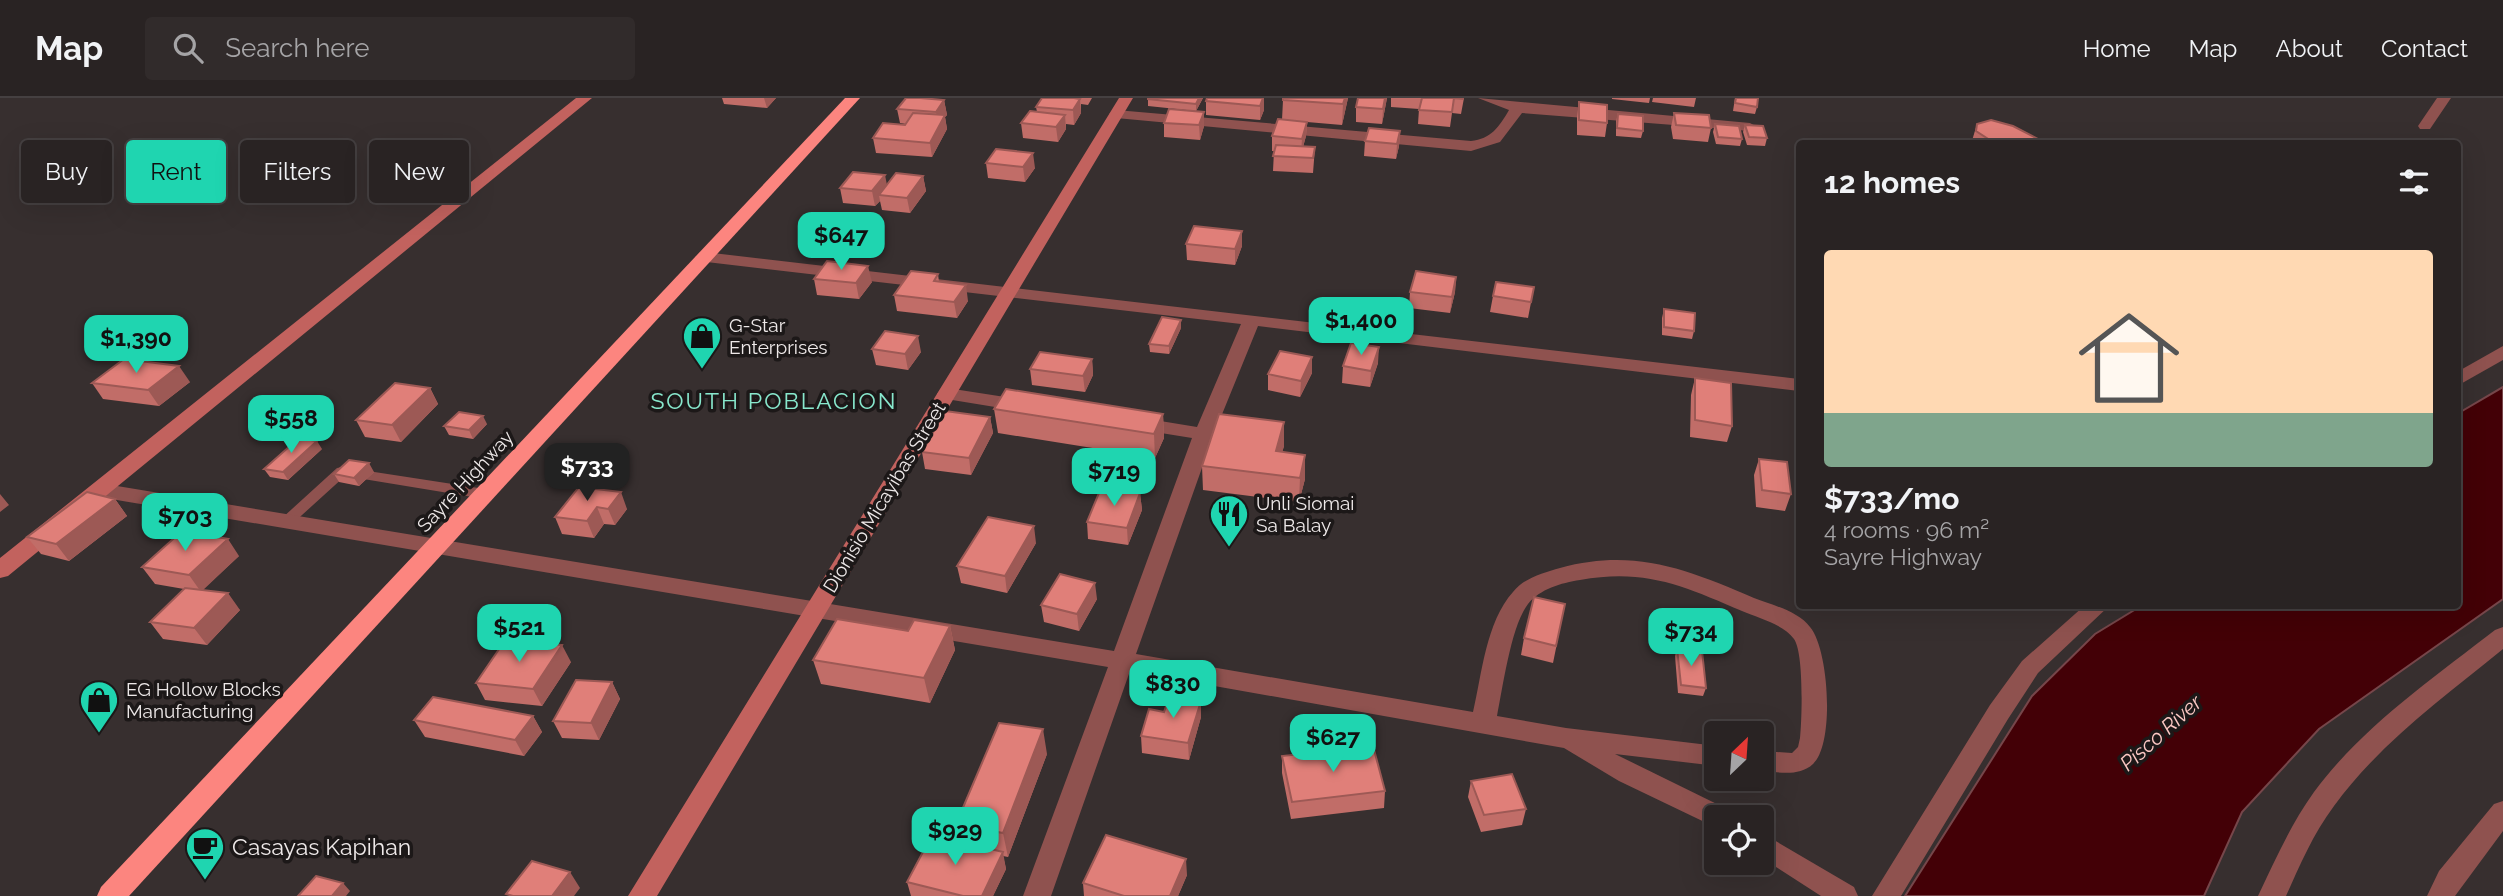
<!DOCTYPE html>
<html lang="en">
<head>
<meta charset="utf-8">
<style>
  :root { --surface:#292323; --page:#312b2b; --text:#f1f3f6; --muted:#a5a4a6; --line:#454041; --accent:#1fd5b0 }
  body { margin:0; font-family:Raleway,sans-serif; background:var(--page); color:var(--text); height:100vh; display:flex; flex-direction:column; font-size:26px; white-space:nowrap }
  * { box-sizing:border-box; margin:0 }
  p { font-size:23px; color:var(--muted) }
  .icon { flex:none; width:38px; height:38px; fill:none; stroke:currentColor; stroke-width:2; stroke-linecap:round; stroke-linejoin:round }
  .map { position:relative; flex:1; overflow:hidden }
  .side { position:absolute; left:1796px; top:42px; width:665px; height:469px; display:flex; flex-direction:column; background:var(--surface); border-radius:7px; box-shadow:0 7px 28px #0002,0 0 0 2px var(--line) }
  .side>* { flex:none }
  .banner { position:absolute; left:21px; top:42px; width:665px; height:63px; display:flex; gap:14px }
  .needle { width:46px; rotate:25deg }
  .buttons { position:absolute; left:1704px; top:623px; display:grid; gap:14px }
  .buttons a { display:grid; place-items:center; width:70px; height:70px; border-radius:7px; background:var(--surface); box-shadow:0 7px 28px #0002,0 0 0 2px var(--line); font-size:35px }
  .price { position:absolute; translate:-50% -60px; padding:0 16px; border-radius:14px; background:var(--accent); color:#111; font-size:23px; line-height:46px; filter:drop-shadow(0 2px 4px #0008) }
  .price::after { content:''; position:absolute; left:50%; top:42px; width:21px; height:16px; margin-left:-10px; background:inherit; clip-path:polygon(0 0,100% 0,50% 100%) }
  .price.selected { background:#222; color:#fff }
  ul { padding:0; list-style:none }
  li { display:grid; align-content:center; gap:14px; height:371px; padding:0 28px }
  li span { display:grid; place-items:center; height:217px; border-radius:7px; color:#555 }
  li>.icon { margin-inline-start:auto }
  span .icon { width:126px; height:126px; fill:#fffc; stroke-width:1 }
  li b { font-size:30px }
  h2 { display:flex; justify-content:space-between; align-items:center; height:84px; padding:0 28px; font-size:30px }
  .tag { padding:0 24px; border-radius:7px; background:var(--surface); box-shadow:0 7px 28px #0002,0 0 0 2px var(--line); font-size:24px; line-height:63px }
  .tag.selected { background:var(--accent); color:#111 }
  header { display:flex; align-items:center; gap:42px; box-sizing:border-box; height:98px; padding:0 35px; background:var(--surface); border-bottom:2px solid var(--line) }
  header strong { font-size:33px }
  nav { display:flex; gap:38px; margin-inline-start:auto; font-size:24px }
  .search { width:490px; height:63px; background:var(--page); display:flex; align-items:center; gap:18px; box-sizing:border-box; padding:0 24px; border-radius:7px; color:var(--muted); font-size:26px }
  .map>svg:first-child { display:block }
  .water { fill:#430006; stroke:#76464a; stroke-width:2 }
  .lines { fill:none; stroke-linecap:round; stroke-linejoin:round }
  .lane { fill:#8f524f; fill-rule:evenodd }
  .street { fill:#8f524f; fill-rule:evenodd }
  .secondary { fill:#c2625e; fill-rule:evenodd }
  .highway { fill:#fc857f; fill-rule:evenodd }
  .wall { fill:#c16d68 }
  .shaded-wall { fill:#9d5955 }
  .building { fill:#e07f79; stroke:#9d5955; stroke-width:2 }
  .labels { text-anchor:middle; stroke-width:7; stroke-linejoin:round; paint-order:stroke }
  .poi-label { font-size:19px; fill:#eee9e9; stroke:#1c1818; text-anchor:start }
  .street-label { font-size:19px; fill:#eee9e9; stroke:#1c1818 }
  .water-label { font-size:21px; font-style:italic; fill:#fdc8c4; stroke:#1c1818 }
  .quarter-label { font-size:23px; letter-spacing:2px; fill:#88e8cd; stroke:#1c1818 }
  .near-poi-label { font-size:23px; fill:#eee9e9; stroke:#1c1818; text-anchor:start }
</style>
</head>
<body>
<header>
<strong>Map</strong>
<div class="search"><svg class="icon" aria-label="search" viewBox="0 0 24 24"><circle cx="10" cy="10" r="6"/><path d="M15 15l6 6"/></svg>Search here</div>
<nav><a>Home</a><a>Map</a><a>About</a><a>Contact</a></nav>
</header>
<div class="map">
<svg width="2503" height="798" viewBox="0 0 2503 798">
  <rect width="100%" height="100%" fill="#372f2f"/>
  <path class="water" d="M2503 289V501L2319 631 2242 714 2204 798H1905L2032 598 2095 536 2141 508H2457V316Z"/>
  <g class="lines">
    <path class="lane" d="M342 369 485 391 492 396 485 401 345 378 291 427H281L279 424 281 421 337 370Z"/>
    <path class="street" d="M1478 0 1750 25 1757 29 1750 33 1522 15 1500 44 1471 53 1116 20 1109 16 1116 12 1471 43C1491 41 1499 29 1509 12Z
      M2437 0H2451L2430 31H2420L2418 28Z
      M704 154 1799 281V293L1258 228 1214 336 1136 556 1473 614C1482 576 1486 524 1513 494 1524 480 1543 475 1560 470 1634 450 1686 471 1754 500 1772 507 1798 513 1810 529 1829 551 1835 646 1813 666 1799 679 1779 674 1762 673V653L1792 655 1798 649 1800 640C1802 621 1804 555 1794 541 1783 526 1758 520 1742 513 1684 488 1645 470 1580 482 1561 485 1540 491 1528 506 1511 528 1503 589 1497 618L1566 630 1717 648V668L1615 656 1727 711 1731 719H1717V730L1619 683 1564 650 1130 573 1051 798H1023L1108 569 99 399 92 397 89 392 92 387 99 385 1114 553 1192 340 1136 331 1129 329 1126 325 1129 321 1136 319 1197 329 1241 226 698 163 695 159Z
      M2503 248V262L2457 288V274Z
      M947 290 1025 302 1032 304 1035 308 1032 312 1025 314 940 300 937 296 940 292Z
      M2084 508H2109L2038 575 2008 621 1901 798H1872L1990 607 2022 563Z
      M2503 529V551C2444 599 2379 646 2334 708 2313 736 2300 767 2286 798H2258C2275 762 2291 726 2314 694 2362 629 2432 581 2495 532Z
      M2503 703V733L2455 798H2427L2439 773 2494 706Z
      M1762 735 1854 789 1858 798H1821L1762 760Z"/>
    <path class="secondary" d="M576 0H592L8 478 0 480V460Z
      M1119 0H1133L657 798H628Z"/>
    <path class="highway" d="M845 0H860L129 798H97L101 789Z"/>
  </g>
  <path class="wall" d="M722 0H776L767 10 724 6Z
    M1042 0H1092L1088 7 1081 6V15L1074 27 1066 26V31L1058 44 1023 40 1021 25 1037 14 1036 9Z
    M1148 0H1203L1196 13 1204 28 1200 42 1164 39V25L1196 13 1148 8Z
    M1264 0V12L1260 22 1206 17V3Z
    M1348 0 1342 27 1307 24 1306 38 1303 49H1315L1313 75 1273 73 1274 53H1272V38L1282 22 1283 2Z
    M1358 0H1387L1382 26 1356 24V9Z
    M1391 0H1464L1461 16 1452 15 1450 29 1418 26 1419 11 1391 9Z
    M1612 0H1650L1649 5 1612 1Z
    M1653 0H1696L1694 9 1652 4Z
    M1735 0 1757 9 1755 16 1733 13Z
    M944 2 947 17 945 19 947 31 932 59 876 55 873 40 905 27 906 26 900 25 897 11Z
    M1579 4 1607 25 1605 39 1577 37V19Z
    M1674 15 1711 30 1708 44 1673 41 1671 29Z
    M1618 16 1643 33 1641 40 1616 38V23Z
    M1715 26 1742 41 1740 48 1716 46 1713 34Z
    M1977 26 2036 46H1971Z
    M1745 27 1767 40 1765 48 1747 47 1743 34Z
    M1400 33 1399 48 1396 61 1364 58 1365 43Z
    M986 65 1035 70 1025 84 988 80Z
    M923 78 926 93 910 115 882 112 880 103 875 108 843 105 840 90 887 86Z
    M1242 133V148L1235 167 1187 162 1186 146Z
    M938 176 939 184 968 203 957 220 897 213 894 197Z
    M1456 179 1455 194 1450 215 1409 210 1410 194Z
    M814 181 872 184 859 201 817 197Z
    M1534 189 1528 220 1490 214 1493 198Z
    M1664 211 1694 233 1692 241 1662 237V220Z
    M1181 230 1169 256 1150 254 1149 246Z
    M872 251 921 254 908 272 876 267Z
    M1312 259V275L1300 299 1268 292V276Z
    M1092 261 1093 277 1085 294 1032 287 1030 271Z
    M1378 265 1370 289 1342 285 1343 268Z
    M1695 280 1732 328 1727 344 1690 339 1691 297Z
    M190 284 159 308 103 301 92 285Z
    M430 290 438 306 401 344 365 339 356 322Z
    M994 311 1163 316 1164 340 1155 360 998 335Z
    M990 319 993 335 971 377 925 371 922 354Z
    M1284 324V348L1282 354 1305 357V381L1299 404 1203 392 1202 368Z
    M487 326 473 341 449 337 444 328Z
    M322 351 288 382 270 379 264 371Z
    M1759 361 1791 396 1785 413 1756 409 1754 377Z
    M374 374 359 388 339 384 334 376Z
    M579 389 627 411 615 427 604 426 594 440 562 436 555 419Z
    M1140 395 1142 412 1128 447 1088 441 1087 424Z
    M115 401 127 418 69 463 41 456 27 439Z
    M1036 445 1007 495 961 485 957 468Z
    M239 458 202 492 240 512 207 547 163 541 150 524 184 491 155 486 142 469Z
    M1097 501 1079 533 1044 524 1041 507Z
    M1565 506 1553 565 1521 557 1524 540Z
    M950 528 955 552 930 605 821 586 813 562 908 533Z
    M1677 550 1706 590 1703 598 1678 595 1675 558Z
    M571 564 542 608 485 602 476 585Z
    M612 584 620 601 599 642 562 640 553 623Z
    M1201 603V619L1189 662 1142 655 1141 638 1164 614Z
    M533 618 542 634 524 658 425 639 414 622Z
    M1047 656 1008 759 1003 758 1006 771 993 798H911L907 784 960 744 956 726Z
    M1282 658 1385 693 1384 710 1291 721 1282 675Z
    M1471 683 1526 711 1522 727 1481 734 1468 699Z
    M1187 777 1178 798H1084L1083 785Z"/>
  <path class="shaded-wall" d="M764 0H776L767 10Z
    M1199 0H1203L1196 13V6Z
    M1263 0H1264V12L1260 22V8Z
    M1345 0H1348L1342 27 1343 6Z
    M1385 0H1387L1382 26 1383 11Z
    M1080 1 1081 15 1074 27 1073 12Z
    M944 2 947 17 945 19 947 31 932 59 930 45 938 29 936 14Z
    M1204 14V28L1200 42 1199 27Z
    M1065 17 1066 31 1058 44 1056 29Z
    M1307 24 1306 38 1301 56 1302 41Z
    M1400 33 1399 48 1396 61 1397 46Z
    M1033 55 1035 70 1025 84 1023 69Z
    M885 77 888 92 879 97 880 103 875 108 872 93Z
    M923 78 926 93 910 115 907 100Z
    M1242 133V148L1235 167V151Z
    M868 168 872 184 859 201 856 185Z
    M1456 179 1455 194 1450 215 1452 199Z
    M966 187 968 203 957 220 954 204Z
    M1181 222V230L1169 256V248Z
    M918 238 921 254 908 272 905 256Z
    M1379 249 1378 265 1370 289 1371 273Z
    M1312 259V275L1300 299 1301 283Z
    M1092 261 1093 277 1085 294 1083 278Z
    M179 268 190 284 159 308 148 292Z
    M430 290 438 306 401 344 392 327Z
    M1163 316 1164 340 1155 360 1154 336Z
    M483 318 487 326 473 341 469 332Z
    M990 319 993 335 971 377 969 360Z
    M1284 324V348L1276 377V353Z
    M317 343 322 351 288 382 283 374Z
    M1305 357V381L1299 404 1300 380Z
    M369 365 374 374 359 388 354 380Z
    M621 394 627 411 615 427 608 411Z
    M1140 395 1142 412 1128 447 1127 430Z
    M0 396 9 407 0 414Z
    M115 401 127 418 69 463 56 446Z
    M597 409 604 426 594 440 587 423Z
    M1034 428 1036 445 1007 495 1005 478Z
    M228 441 239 458 201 494 189 477Z
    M1095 485 1097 501 1079 533 1077 516Z
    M228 495 240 512 207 547 194 530Z
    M950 528 955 552 930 605 924 580Z
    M562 547 571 564 542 608 533 591Z
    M612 584 620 601 599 642 591 625Z
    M1201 603V619L1189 662 1188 645Z
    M533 618 542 634 524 658 515 642Z
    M1043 631 1047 656 1008 759 1003 735Z
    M1003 754 1006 771 993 798H982Z
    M1186 761 1187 777 1178 798H1170Z
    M570 774 580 790 574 798H552Z
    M343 785 350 793 346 798H332Z"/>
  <path class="building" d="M906 0H920L944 2 936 14 897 11Z
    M1042 0H1074L1080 1 1073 12 1036 9Z
    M1148 0H1199L1196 6 1148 1Z
    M1207 0H1263L1260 8 1206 3Z
    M1283 0H1345L1343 6 1283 2Z
    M1358 0H1385L1383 11 1356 9Z
    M1422 0H1463V1L1454 0 1452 14 1419 12Z
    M1736 0H1758L1757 9 1735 5Z
    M1579 4 1607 7V25L1579 22Z
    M1169 11 1204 14 1199 27 1164 25Z
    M1030 13 1065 17 1056 29 1021 25Z
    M913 15 945 17 930 45 873 40 883 25 905 27Z
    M1674 15 1709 17 1711 30 1676 27Z
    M1618 16 1643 18V33L1617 30Z
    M1278 21 1307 24 1302 41 1272 38Z
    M1991 22 2013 28 2038 41 2034 46H1996L1976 33 1977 26Z
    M1715 26 1739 28 1742 41 1718 39Z
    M1745 27 1763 28 1767 40 1749 39Z
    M1369 30 1400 33 1397 46 1365 43Z
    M1276 47 1315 49 1313 60 1273 58Z
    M996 51 1033 55 1023 69 986 65Z
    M853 74 885 77 872 93 840 90Z
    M896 75 923 78 907 100 879 97Z
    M1194 128 1242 133 1235 151 1186 146Z
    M827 163 868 168 856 185 814 181Z
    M911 173 938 176 934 183 966 187 954 204 894 197Z
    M1416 173 1456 179 1452 199 1410 194Z
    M1496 184 1534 189 1531 204 1493 198Z
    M1664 211 1695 215 1694 233 1664 229Z
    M1162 219 1181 222 1169 248 1149 246Z
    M885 233 918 238 905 256 872 251Z
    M1351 245 1379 249 1371 273 1343 268Z
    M1280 253 1312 259 1301 283 1268 276Z
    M1040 254 1092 261 1083 278 1030 271Z
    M124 261 179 268 148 292 92 285Z
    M1695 280 1731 285 1732 328 1695 322Z
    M395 285 430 290 392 327 356 322Z
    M1006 291 1163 316 1154 336 994 311Z
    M945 313 990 319 969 360 922 354Z
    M459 314 483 318 469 332 444 328Z
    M1219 316 1284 324 1276 353 1305 357 1300 380 1202 368Z
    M299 340 317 343 283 374 264 371Z
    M1759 361 1787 364 1791 396 1762 392Z
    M349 362 369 365 354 380 334 376Z
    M579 389 621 394 608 411 597 409 587 423 555 419Z
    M1101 390 1140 395 1127 430 1087 424Z
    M87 394 115 401 56 446 27 439Z
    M988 419 1034 428 1005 478 957 468Z
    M182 433 228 441 189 477 142 469Z
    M1060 476 1095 485 1077 516 1041 507Z
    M185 490 228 495 194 530 150 524Z
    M1534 499 1565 506 1556 548 1524 540Z
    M837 521 908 533 914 522 950 528 924 580 813 562Z
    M506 541 562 547 533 591 476 585Z
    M1677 550 1702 553 1706 590 1681 587Z
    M576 582 612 584 591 625 553 623Z
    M1170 597 1201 603 1188 645 1141 638 1149 611 1164 614Z
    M433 599 533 618 515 642 414 622Z
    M999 625 1043 631 1003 735 956 726Z
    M1373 648 1385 693 1292 704 1282 658Z
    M1512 676 1526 711 1484 717 1471 683Z
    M932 737 1003 754 982 798H963L907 784Z
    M1106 737 1186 761 1170 798H1124L1083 785Z
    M532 763 570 774 552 798H513L506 796Z
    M316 778 343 785 332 798H298Z"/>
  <defs>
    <g id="shop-pin" transform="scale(2.0125)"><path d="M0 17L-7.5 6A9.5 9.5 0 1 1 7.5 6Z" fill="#1fd5b0" stroke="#1c1818"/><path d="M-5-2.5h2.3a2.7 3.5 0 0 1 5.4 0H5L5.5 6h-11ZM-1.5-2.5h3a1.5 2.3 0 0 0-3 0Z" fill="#111"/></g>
    <g id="restaurant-pin" transform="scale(2.0125)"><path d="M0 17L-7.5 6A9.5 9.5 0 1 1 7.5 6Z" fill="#1fd5b0" stroke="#1c1818"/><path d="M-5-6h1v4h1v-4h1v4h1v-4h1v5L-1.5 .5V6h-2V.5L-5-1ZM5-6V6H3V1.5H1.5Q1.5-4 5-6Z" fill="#111"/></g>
    <g id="cafe-pin" transform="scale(2.0125)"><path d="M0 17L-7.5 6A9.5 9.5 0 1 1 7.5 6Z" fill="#1fd5b0" stroke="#1c1818"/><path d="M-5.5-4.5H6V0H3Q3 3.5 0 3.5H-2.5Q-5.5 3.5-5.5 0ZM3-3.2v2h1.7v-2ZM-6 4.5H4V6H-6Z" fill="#111"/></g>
  </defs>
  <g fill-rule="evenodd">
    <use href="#shop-pin" x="702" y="238"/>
    <use href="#restaurant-pin" x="1229" y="416"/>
    <use href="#shop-pin" x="99" y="602"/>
    <use href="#cafe-pin" x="205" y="749"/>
  </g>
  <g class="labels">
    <g class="poi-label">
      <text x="729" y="234">G-Star<tspan x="729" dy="22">Enterprises</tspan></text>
      <text x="1256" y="412">Unli Siomai<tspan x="1256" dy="22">Sa Balay</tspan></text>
      <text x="126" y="598">EG Hollow Blocks<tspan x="126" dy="22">Manufacturing</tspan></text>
    </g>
    <g class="street-label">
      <text transform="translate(465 383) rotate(-47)" y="7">Sayre Highway</text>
      <text transform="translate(884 399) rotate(-59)" y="7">Dionisio Micayibas Street</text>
    </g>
    <g class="water-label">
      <text transform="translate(2161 635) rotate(-42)" y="7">Pisco River</text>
    </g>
    <g class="quarter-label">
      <text x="774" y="311">SOUTH POBLACION</text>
    </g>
    <g class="near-poi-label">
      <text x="232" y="757">Casayas Kapihan</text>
    </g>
  </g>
</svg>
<div class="buttons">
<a><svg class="needle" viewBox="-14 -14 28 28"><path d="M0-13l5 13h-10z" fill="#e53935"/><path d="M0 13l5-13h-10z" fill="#a5a4a6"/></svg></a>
<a><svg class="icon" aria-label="locate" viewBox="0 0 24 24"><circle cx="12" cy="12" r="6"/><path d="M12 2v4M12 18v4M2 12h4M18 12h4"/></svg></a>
</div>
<b class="price" style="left:841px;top:174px">$647</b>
<b class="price" style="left:1361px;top:259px">$1,400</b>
<b class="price" style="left:136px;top:277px">$1,390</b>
<b class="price" style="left:291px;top:357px">$558</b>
<b class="price selected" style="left:587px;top:405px">$733</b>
<b class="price" style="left:1114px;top:410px">$719</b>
<b class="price" style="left:185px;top:455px">$703</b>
<b class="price" style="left:519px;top:566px">$521</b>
<b class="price" style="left:1691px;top:570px">$734</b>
<b class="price" style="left:1173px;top:622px">$830</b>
<b class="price" style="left:1333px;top:676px">$627</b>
<b class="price" style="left:955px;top:769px">$929</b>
<div class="banner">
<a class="tag">Buy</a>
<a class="tag selected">Rent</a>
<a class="tag">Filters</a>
<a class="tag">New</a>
</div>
<section class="side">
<h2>12 homes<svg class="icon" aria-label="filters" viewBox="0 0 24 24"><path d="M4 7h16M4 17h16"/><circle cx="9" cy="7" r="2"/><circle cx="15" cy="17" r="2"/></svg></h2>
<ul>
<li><span style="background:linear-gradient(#ffd9b3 75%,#7fa58c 0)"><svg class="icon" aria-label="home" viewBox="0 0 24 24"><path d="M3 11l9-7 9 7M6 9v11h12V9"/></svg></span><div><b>$733/mo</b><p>4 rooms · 96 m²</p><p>Sayre Highway</p></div></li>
</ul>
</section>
</div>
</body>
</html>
